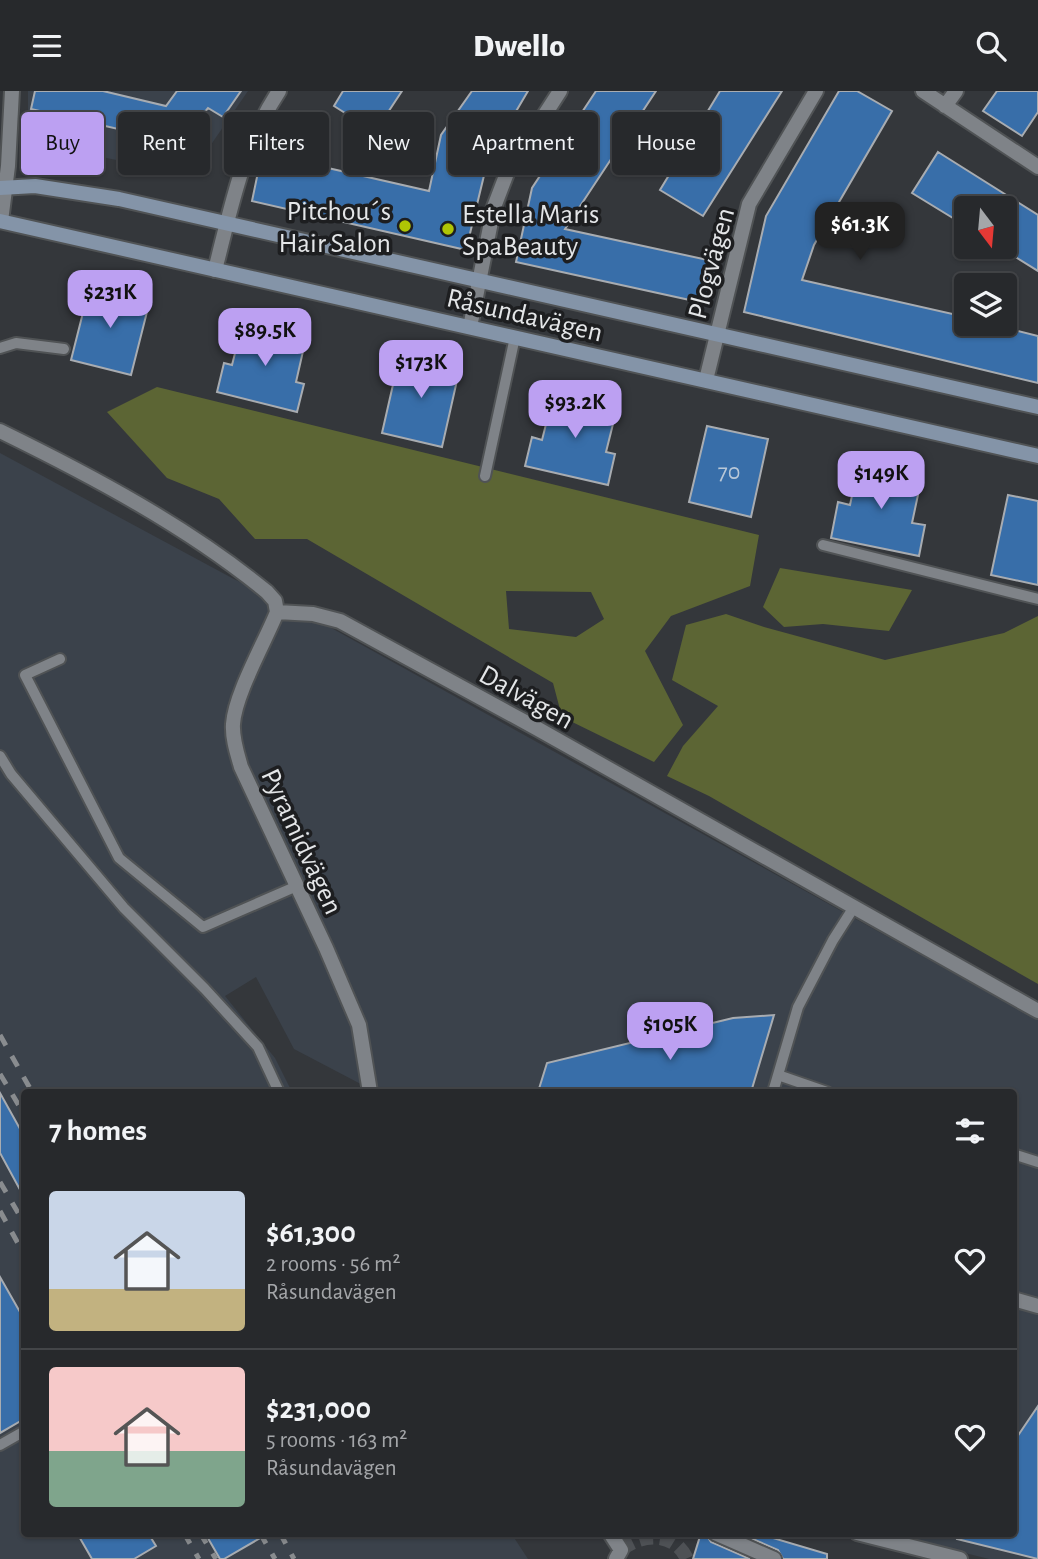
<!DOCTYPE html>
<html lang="en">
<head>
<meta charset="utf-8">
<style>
  :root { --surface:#27292c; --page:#333538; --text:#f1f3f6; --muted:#a4a6a9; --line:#434548; --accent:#bca0f2 }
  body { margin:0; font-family:"Alegreya Sans",sans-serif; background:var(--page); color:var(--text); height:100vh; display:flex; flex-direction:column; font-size:26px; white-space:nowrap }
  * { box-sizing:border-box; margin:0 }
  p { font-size:23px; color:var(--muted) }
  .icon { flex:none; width:38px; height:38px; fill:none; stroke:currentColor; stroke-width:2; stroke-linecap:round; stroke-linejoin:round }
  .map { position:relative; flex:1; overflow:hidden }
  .panel { position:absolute; left:21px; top:998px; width:996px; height:448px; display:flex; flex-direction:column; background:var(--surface); border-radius:7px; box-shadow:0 2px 5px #0004,0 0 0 2px var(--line) }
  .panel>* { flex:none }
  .banner { position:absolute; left:21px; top:21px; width:998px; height:63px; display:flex; gap:14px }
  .needle { width:46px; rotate:164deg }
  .controls { position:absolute; left:954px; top:105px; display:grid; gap:14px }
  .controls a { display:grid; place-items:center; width:63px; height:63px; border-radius:7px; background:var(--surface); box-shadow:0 2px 5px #0004,0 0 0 2px var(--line); font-size:35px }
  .price { position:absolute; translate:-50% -60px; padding:0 16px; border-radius:14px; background:var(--accent); color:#111; font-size:23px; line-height:46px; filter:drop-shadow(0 2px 4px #0008) }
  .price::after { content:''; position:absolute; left:50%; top:42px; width:21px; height:16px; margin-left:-10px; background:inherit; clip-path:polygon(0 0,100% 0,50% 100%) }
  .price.current { background:#222; color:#fff }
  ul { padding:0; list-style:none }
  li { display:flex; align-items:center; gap:21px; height:175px; padding:0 28px }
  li+li { border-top:2px solid var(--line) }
  li span { display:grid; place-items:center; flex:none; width:196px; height:140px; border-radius:7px; color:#555 }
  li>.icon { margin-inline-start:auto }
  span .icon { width:84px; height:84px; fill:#fffc; stroke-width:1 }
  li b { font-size:30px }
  h2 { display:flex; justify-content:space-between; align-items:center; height:84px; padding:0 28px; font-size:30px }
  .chip { padding:0 24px; border-radius:7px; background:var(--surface); box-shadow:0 2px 5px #0004,0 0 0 2px var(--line); font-size:24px; line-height:63px }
  .chip.current { background:var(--accent); color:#111 }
  header { display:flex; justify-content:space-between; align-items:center; height:91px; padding:0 28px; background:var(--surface); font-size:32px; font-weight:800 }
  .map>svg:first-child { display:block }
  .built { fill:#3b424b }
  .green { fill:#5c6534; fill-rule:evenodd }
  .building { fill:#386ea9; stroke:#a8acb1; stroke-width:2 }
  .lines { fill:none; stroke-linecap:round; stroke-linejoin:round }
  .street-tunnel { stroke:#4e5155; stroke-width:14; stroke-dasharray:14 7; stroke-linecap:butt }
  .lane-casing { stroke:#505355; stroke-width:14 }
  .street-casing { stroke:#505355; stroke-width:18 }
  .secondary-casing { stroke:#505355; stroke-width:18 }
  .lane { stroke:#7f8388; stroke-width:10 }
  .street { stroke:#7f8388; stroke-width:14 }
  .secondary { stroke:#8494a8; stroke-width:14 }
  .rail { stroke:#898c8f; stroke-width:5; stroke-dasharray:12 12; stroke-linecap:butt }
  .poi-dot { fill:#afc505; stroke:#1d1e20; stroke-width:2.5 }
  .labels { text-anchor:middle; stroke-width:7; stroke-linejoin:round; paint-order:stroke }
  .number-label { font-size:24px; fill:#b9c8d8 }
  .poi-label { font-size:28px; fill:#e4e6e8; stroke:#1d1e20; text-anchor:end }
  .street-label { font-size:28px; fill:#e4e6e8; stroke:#1d1e20 }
</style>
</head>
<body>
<header><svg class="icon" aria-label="menu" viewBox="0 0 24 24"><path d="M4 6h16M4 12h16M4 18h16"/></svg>Dwello<svg class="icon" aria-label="search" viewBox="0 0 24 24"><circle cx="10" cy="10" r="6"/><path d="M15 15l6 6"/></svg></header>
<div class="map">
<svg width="1038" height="1468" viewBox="0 0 1038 1468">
  <rect width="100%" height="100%" fill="#34373b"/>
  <path class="built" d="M28 0H248L190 84 28 51Z
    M0 362 232 487 326 534 1038 929V1468H989L885 1442H1013V1001H376L294 958 256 886 225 905 275 967 292 1001H24V1442H511L528 1468H0Z"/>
  <path class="green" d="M157 296 759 444 750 495 671 525 645 560 683 634 654 671 562 626 553 592 307 448H255L219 408 167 387 107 321ZM506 500 591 501 604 528 576 546 509 538Z
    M780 477 912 499 889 540 823 533 784 536 763 516Z
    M726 523 764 536 885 569 1004 542 1038 525V893L709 705 667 685 683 655 718 615 672 589 686 534Z"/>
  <path class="building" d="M35 0H103L166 15 177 0H241L223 26 208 17 179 52 31 18Z
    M343 0H402L375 41 334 15Z
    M472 0H528L488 68 466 159 252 110 262 62 429 100 441 44Z
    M596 0H656L565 138 717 171 708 213 516 171 532 97Z
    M720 0H782L703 125 660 99Z
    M839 0H857L892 20 814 154 802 189 966 226V233H990L1038 245V292L744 221 766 125Z
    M997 0H1038V21L1022 45 983 20Z
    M938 61 1038 124V180L1004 159V117H966V135L912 102Z
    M90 194 150 209 131 284 71 269Z
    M243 231 306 247 296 291 304 293 297 321 217 301 224 272 232 274Z
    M400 263 460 276 442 356 382 342Z
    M554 302 617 317 606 361 615 363 608 394 525 375 532 346 542 349Z
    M707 335 768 348 751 426 689 411Z
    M859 372 922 385 912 432 925 434 919 465 831 447 838 411 850 414Z
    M1008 404 1038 410V494L991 484Z
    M774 924 751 1001H538L547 972 733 927Z
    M0 1002 24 1045V1106L0 1062Z
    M0 1186 24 1228V1328L0 1342Z
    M1038 1315V1468L957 1448 958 1442H1013V1352Z
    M77 1442H148L156 1455 134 1468H92Z
    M205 1442H269L224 1468H220Z
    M701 1442H705L711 1451 750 1468H693Z
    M739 1442H756L827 1463V1468H783L778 1459Z"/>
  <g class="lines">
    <path class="street-tunnel" d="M621 1459C642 1442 674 1440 687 1468"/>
    <g class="lane-casing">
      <path id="lane" d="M0 257 16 252 64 258
        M485 385 515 246
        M823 454 1038 508
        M60 568 25 584 119 767 203 836 297 795
        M0 665 11 683 124 817 205 898 258 956 279 1001
        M778 984 827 1001
        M773 1001 798 916 833 849 854 816
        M1013 1063 1038 1071
        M0 1354 21 1342"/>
    </g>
    <g class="street-casing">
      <path id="street" d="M923 0 1038 76
        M945 15 956 0
        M1 130 8 75 12 0
        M215 179C231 117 243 54 279 0
        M470 236 494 116 507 82 560 0
        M706 289 749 113 816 0
        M0 340C92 385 188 436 267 501L275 510 277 521
        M277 521 313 523 340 530 538 638 1038 920
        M277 521C265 551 235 603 233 633 232 647 237 662 241 676L326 857 359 934 370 1001
        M1013 1208 1038 1215
        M610 1442 621 1459 616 1468
        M715 1442 774 1468
        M857 1442 960 1468"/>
    </g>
    <g class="secondary-casing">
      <path id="secondary" d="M0 97 35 95 119 108 1038 316
        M0 130 1038 365"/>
    </g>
    <use href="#lane" class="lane"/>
    <use href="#street" class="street"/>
    <use href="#secondary" class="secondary"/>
    <path class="rail" d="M0 944 32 1001
      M0 983 24 1023
      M0 1091 24 1132
      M0 1120 24 1163
      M184 1442 199 1468
      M200 1442 216 1468
      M260 1442 275 1468
      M280 1442 294 1468"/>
  </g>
  <g class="poi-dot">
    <circle cx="405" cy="135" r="7"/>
    <circle cx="448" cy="138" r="7"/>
  </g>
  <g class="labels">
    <g class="number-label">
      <text x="729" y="388">70</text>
    </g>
    <g class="poi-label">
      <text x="391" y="129">Pitchou´s<tspan x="391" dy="32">Hair Salon</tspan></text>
      <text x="462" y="132" text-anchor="start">Estella Maris<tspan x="462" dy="32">SpaBeauty</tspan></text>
    </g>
    <g class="street-label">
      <text transform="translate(710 172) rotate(-75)" y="10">Plogvägen</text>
      <text transform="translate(525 223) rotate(13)" y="10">Råsundavägen</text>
      <text transform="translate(527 605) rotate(29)" y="10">Dalvägen</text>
      <text transform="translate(303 750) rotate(65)" y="10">Pyramidvägen</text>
    </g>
  </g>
</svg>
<div class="controls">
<a><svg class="needle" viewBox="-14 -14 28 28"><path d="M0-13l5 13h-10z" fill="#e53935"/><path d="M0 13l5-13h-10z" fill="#a4a6a9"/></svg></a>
<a><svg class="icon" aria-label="layers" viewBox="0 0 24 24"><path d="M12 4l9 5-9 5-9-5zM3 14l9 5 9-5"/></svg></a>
</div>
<b class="price current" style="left:860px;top:171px">$61.3K</b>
<b class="price" style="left:110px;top:239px">$231K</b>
<b class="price" style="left:265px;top:277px">$89.5K</b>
<b class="price" style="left:421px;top:309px">$173K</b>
<b class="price" style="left:575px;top:349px">$93.2K</b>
<b class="price" style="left:881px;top:420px">$149K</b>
<b class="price" style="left:670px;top:971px">$105K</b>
<div class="banner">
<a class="chip current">Buy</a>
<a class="chip">Rent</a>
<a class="chip">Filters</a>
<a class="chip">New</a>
<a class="chip">Apartment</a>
<a class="chip">House</a>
</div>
<section class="panel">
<h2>7 homes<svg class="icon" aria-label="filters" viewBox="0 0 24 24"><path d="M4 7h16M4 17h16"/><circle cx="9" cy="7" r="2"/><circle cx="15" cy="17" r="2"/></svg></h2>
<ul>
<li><span style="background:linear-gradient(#c9d6e8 70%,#c2b280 0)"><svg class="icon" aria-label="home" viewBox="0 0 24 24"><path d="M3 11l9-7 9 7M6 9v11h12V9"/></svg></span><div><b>$61,300</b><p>2 rooms · 56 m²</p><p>Råsundavägen</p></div><svg class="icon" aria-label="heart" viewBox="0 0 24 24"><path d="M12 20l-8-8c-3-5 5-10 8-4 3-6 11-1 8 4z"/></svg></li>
<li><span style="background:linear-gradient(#f6c9c9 60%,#7fa58c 0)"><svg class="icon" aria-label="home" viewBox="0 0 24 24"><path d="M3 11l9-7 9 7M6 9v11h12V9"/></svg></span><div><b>$231,000</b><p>5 rooms · 163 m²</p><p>Råsundavägen</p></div><svg class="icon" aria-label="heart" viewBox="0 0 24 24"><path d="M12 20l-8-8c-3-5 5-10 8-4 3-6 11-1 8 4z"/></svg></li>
</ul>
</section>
</div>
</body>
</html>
